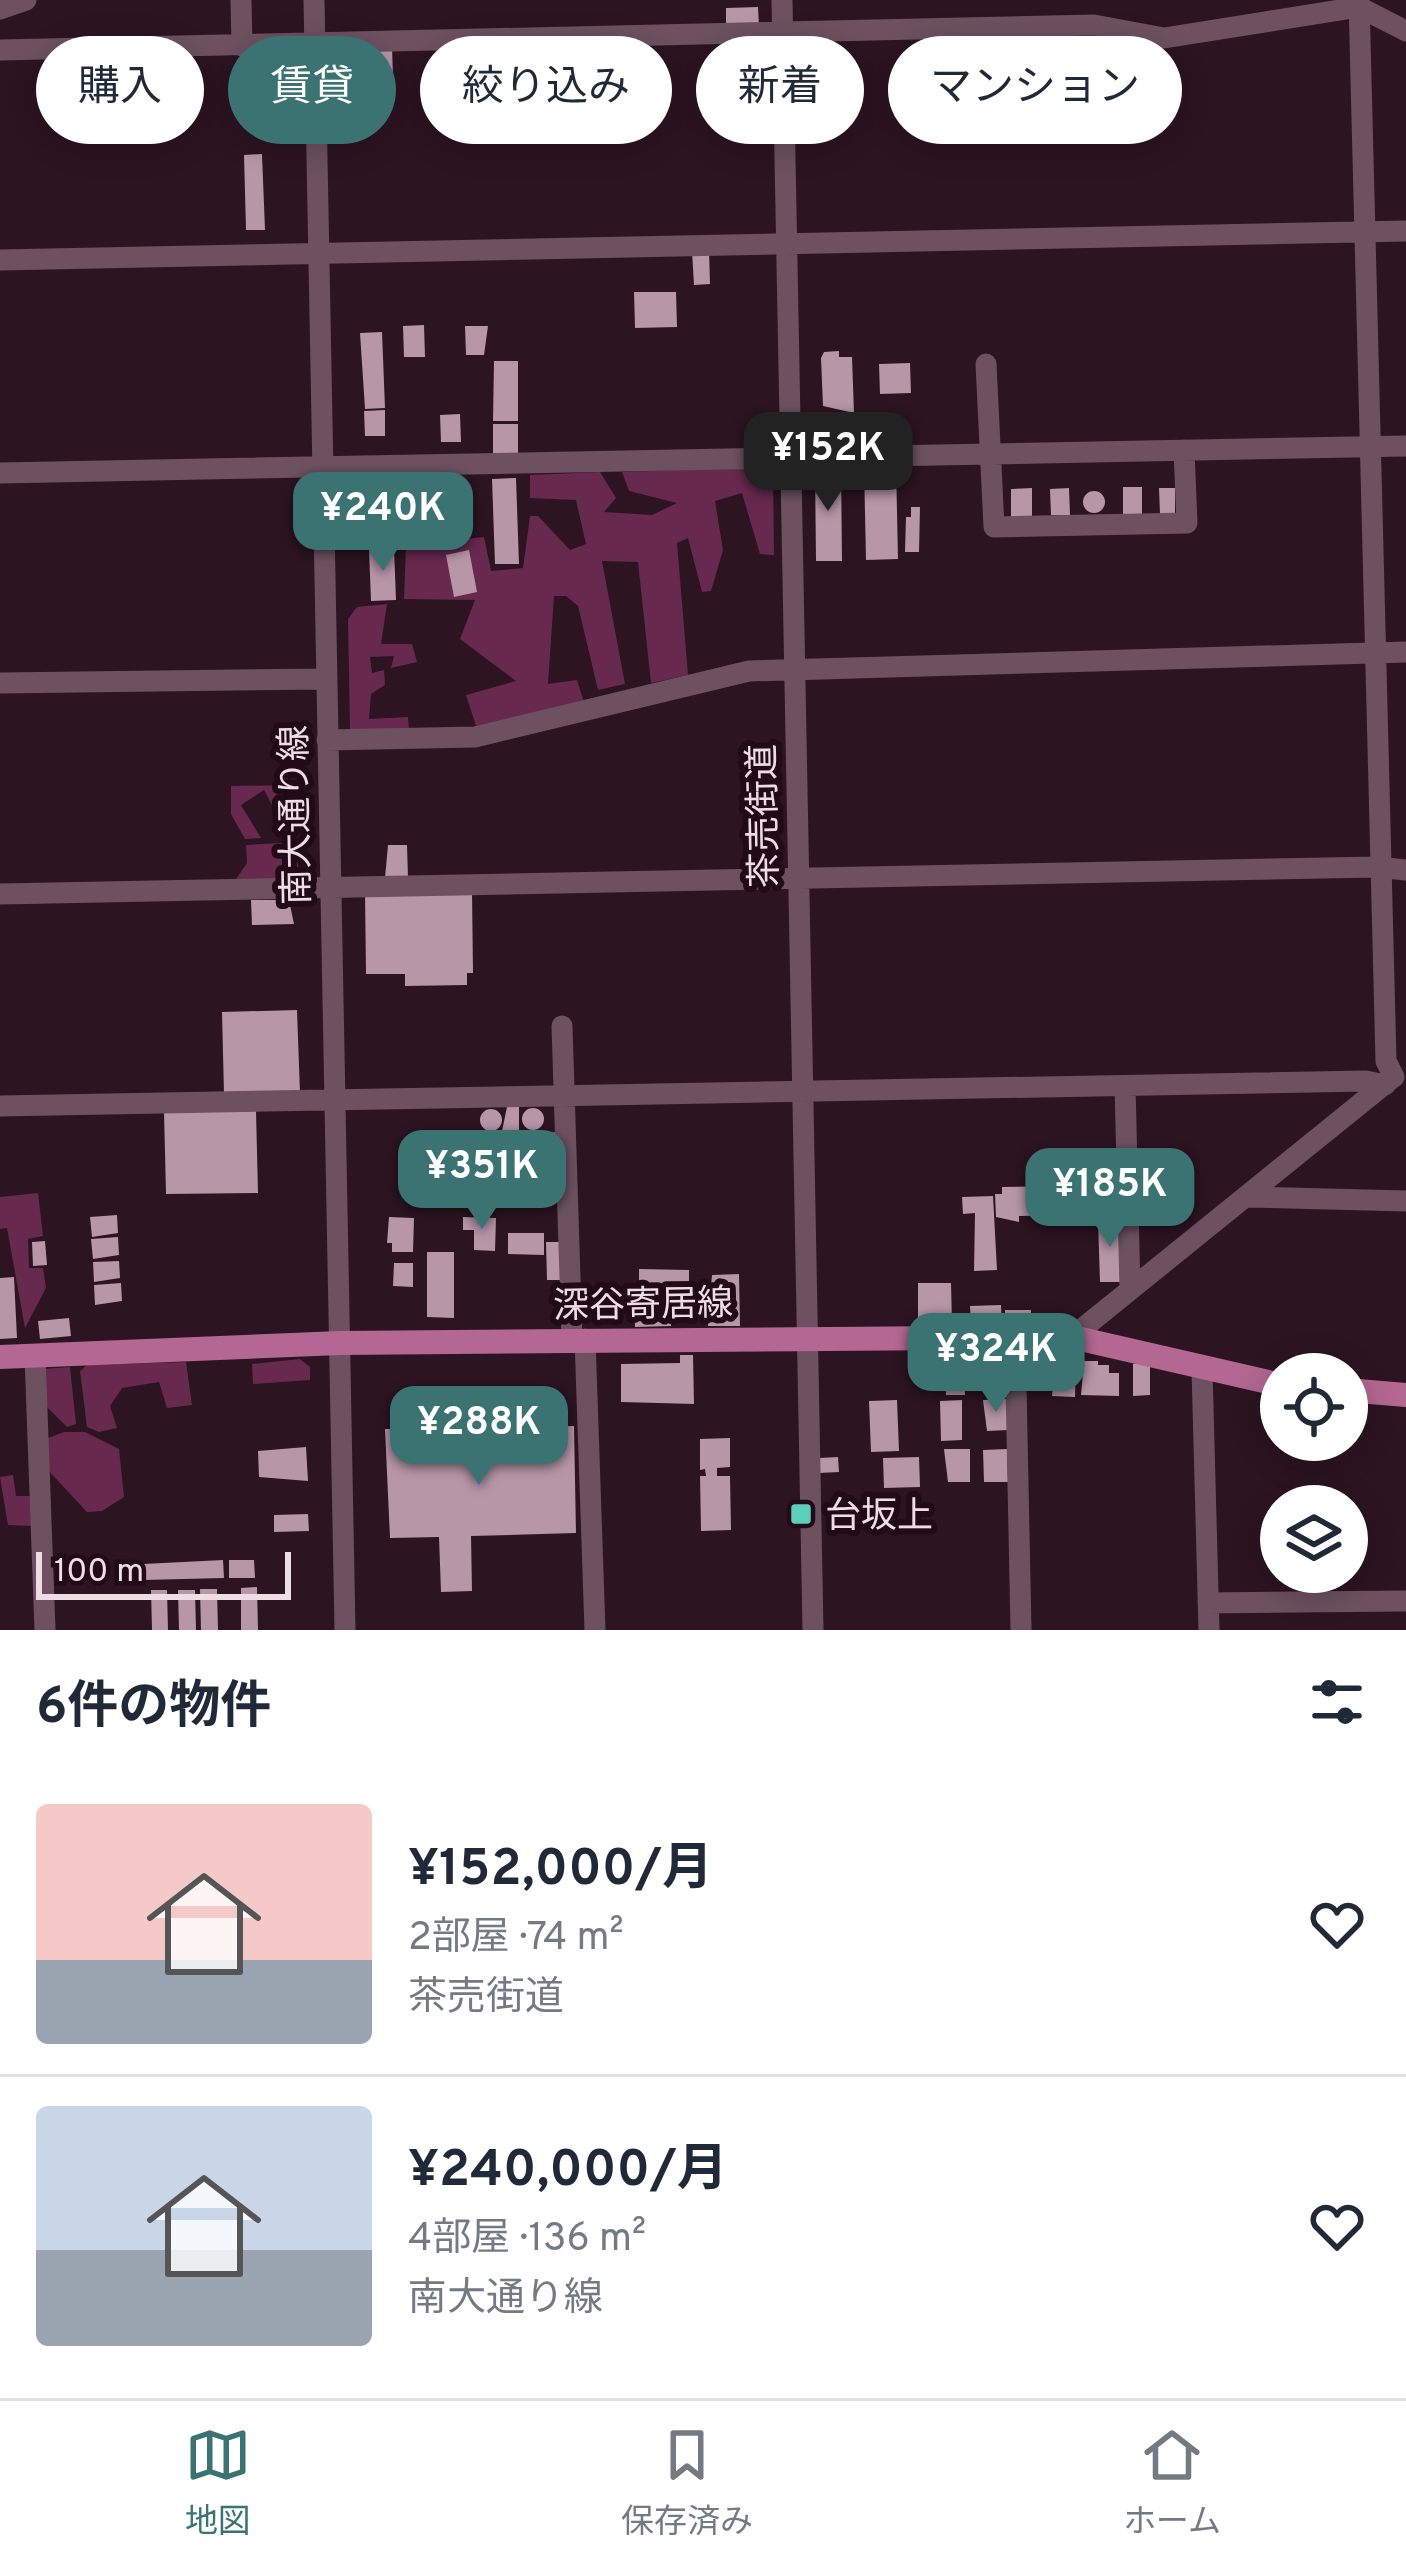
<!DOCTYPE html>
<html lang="ja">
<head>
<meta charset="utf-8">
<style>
  :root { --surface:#fff; --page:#f2f2f3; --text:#1f2937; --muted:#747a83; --line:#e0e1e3; --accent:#3b7372 }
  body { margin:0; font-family:Overpass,"Noto Sans JP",sans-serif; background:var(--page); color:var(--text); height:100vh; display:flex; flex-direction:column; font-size:45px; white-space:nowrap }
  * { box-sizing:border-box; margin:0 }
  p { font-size:39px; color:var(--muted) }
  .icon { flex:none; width:66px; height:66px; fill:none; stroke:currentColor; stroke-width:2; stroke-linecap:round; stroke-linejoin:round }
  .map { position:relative; height:1630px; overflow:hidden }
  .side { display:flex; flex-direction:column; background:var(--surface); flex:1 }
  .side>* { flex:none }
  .top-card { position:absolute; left:36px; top:36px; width:1335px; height:108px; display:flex; gap:24px }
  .fabs { position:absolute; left:1260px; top:1353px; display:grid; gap:24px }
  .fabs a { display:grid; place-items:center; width:108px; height:108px; border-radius:50%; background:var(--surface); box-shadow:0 6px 30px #0003; font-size:60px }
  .scale { position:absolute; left:36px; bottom:30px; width:255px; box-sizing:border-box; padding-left:12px; border:6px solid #efdde6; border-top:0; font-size:33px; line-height:42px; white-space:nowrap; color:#efdde6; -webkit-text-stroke:9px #220b18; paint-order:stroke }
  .price { position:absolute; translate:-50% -102px; padding:0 27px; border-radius:24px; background:var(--accent); color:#fff; font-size:39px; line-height:78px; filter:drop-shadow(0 3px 6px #0008) }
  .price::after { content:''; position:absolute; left:50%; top:72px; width:36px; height:27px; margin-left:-18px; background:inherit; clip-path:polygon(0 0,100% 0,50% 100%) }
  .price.current { background:#222; color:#fff }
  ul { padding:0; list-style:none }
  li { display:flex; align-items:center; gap:36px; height:300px; padding:0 36px }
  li+li { border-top:3px solid var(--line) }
  li span { display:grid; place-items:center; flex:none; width:336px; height:240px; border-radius:12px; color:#555 }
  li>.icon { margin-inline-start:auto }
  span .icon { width:144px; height:144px; fill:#fffc; stroke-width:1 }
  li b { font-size:51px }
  h2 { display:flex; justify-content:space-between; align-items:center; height:144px; padding:0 36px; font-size:51px }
  .pill { padding:0 42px; border-radius:54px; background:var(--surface); box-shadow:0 6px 30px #0003; font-size:42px; line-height:108px }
  .pill.current { background:var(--accent); color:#fff }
  .tabs { display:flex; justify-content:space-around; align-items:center; height:168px; border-top:3px solid var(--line); background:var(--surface); font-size:33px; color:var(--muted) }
  .tabs a { display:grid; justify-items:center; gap:6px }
  .tabs .current { color:var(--accent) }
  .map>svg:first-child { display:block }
  .green { fill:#67294e }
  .building { fill:#b796a7 }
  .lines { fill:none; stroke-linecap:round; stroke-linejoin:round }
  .minor { stroke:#6d5160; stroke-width:21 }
  .major { stroke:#b36792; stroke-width:24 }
  .poi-dot { fill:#5dceb9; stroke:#220b18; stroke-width:4.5 }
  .labels { text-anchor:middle; stroke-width:12; stroke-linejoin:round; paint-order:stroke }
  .street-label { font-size:36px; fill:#efdde6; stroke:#220b18 }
  .poi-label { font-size:36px; fill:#efdde6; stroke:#220b18; text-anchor:start }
</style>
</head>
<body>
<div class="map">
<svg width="1406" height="1630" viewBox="0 0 1406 1630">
  <rect width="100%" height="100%" fill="#2c1421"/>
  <path class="green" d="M766 467 773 473 774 555 760 554 742 493 715 501 723 550 711 591 702 592 688 538 677 543 688 675 651 683 638 562 602 561 625 684 598 690 578 606 566 596H554L548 684 577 680 584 702 476 726 466 695 516 681 460 639 475 600 404 599 406 545 484 537 491 571 523 568 530 516H538L570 550 586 544 576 500 530 498V475L600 472 616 498 604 512 652 515 677 503 629 491 622 472Z
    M387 604 381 644H412L417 662 391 668 394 656 370 657 372 673 384 670 385 685 371 694 369 719 408 717 409 731 350 730 348 619 357 607Z
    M295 785 299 832 273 835 282 824 264 790 241 805 261 838 245 839 231 814V786Z
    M296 842 299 881 234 882 247 863 246 845Z
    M38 1193 43 1236 28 1239 29 1268H43L46 1288 25 1328 7 1228 0 1229V1197Z
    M300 1359 310 1367V1380L253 1384 252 1364Z
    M186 1362 192 1405 167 1408 159 1382 122 1388 110 1406 117 1428 99 1432 87 1427 80 1371 87 1365Z
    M70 1367 76 1424 67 1427 44 1404 43 1369Z
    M64 1432H85L119 1449 124 1497 102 1511 87 1512 45 1467 43 1440Z
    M13 1475 16 1496H30L32 1526 8 1525 0 1477Z"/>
  <path class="building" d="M758 7 759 27 726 28V8Z
    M392 46 393 78 369 79 368 47Z
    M262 154 265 230H246L244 155Z
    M709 250 710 284 694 285 692 251Z
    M634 292H676L677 327 635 328Z
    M424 325 425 357H404L403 326Z
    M465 326H488L484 355H466Z
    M382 332 385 408 365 409 360 333Z
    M839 351V357H852L854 413 823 406 821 358 824 352Z
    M494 361H518V421H493Z
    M910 363 911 393 880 394 879 364Z
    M385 410V436H365L364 411Z
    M460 414 461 442H441L440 415Z
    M493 424H518V453H493Z
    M896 465 898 559 866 560 864 466Z
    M815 467H841L842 561H816Z
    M393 471 396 546 372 547 370 472Z
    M452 475 453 535H428L427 476Z
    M516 478 519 564H495L492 479Z
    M1123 487H1142V514H1123Z
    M1032 488V517H1011V489Z
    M1069 488 1070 515H1051L1050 489Z
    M1159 488H1175V514H1160Z
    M1083 502a11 11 0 1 1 22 0a11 11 0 1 1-22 0Z
    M911 507H920L919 552H905L906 517H911Z
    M394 548 396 600 371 601 369 549Z
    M469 550 477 592 454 597 446 555Z
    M388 845H407L408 878H385Z
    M472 891 473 973H467V985L405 986V974H366L365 893Z
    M251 900H289L294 924 252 925Z
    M297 1010 300 1093 224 1094 222 1012Z
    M519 1106V1131H502L507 1107Z
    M522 1119a11 11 0 1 1 22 0a11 11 0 1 1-22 0Z
    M480 1120a11 11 0 1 1 22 0a11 11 0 1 1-22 0Z
    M256 1111 258 1193 166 1194 164 1112Z
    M526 1132 540 1133V1156H526Z
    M561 1132V1156H547L543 1133Z
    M505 1133H519V1157H505Z
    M499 1134V1158L485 1157 482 1136Z
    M429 1140H465L466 1148H473L472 1192H465V1205L424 1204V1192H442V1165H428Z
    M562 1168 564 1192 546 1193 544 1170Z
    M489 1169H507V1194H489Z
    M518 1169H535V1194H519Z
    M1081 1186 1082 1215 1019 1216V1222L996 1217 995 1194H1002V1187Z
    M1098 1187H1119V1218H1098Z
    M993 1196 997 1270 974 1271 975 1213 963 1214 962 1197Z
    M117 1215 118 1233 92 1237 90 1217Z
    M389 1217 414 1218 413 1252H392V1243H387Z
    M463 1217 496 1218 495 1251 474 1250V1230H463Z
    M1098 1220H1122L1121 1282H1100Z
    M508 1233H544V1255L508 1254Z
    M118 1237 119 1255 93 1259 91 1239Z
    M45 1241 47 1265 33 1266 32 1242Z
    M546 1242H561L562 1280H547Z
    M427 1252H454V1318L427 1317Z
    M119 1261 120 1278 94 1282 93 1262Z
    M394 1263H413V1287L393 1286Z
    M639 1269 689 1270V1287H670L671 1326 635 1327 634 1289 652 1288 639 1287Z
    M739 1274 740 1326H708L712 1275Z
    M14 1277 17 1338 0 1339V1278Z
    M121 1283 122 1301 95 1305 94 1285Z
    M918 1283H951L952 1323 918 1324Z
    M1001 1305 1002 1325 971 1326 970 1306Z
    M1005 1310H1031V1324H1005Z
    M69 1318 71 1336 40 1339 38 1321Z
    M1004 1353 1005 1380 983 1381V1372H975L974 1354Z
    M680 1355H693L694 1404 621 1402V1364L680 1363Z
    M1056 1355 1076 1356 1075 1397 1052 1396Z
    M1084 1361H1098V1365H1109V1373H1119V1396L1081 1395Z
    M964 1362 965 1395H946L945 1363Z
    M1133 1364H1150V1395L1133 1396Z
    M1006 1399 1008 1430 987 1431 983 1400Z
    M897 1400 899 1451 871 1452 869 1401Z
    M962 1400V1440L941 1441 940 1401Z
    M574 1426 576 1533 471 1536 472 1591 441 1592 439 1537 390 1538 385 1429Z
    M730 1438V1467L717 1468V1476H730L731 1530 701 1531 700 1476H706L705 1469 700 1470V1439Z
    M306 1447 308 1481 259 1477 258 1451Z
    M944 1449H970V1482H948Z
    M1007 1449 1008 1482H984L983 1450Z
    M838 1457 839 1472 819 1473V1458Z
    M919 1457 920 1487 884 1488 883 1458Z
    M308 1514 309 1531 274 1532V1515Z
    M223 1560 224 1578 144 1580 143 1564Z
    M229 1560H254L255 1578H229Z
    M257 1587 258 1630H241V1588Z
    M200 1589H217L218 1630H201Z
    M151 1590H167L168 1630H152Z
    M178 1590H195L196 1630H179Z"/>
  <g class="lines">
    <path class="minor" d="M241 0 242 46
      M314 0 345 1630
      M782 0 813 1630
      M1359 0 1386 1061 1394 1077
      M0 9 26 0
      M0 50 1094 25 1164 38 1359 7 1406 31
      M0 260 1406 231
      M986 364 994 527 1187 523 1184 450
      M0 473 1406 446
      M0 683 325 679
      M327 740 475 737 749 671 1406 652
      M0 894 1378 867 1406 870
      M562 1026 572 1340
      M1125 1086 1130 1289
      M0 1106 1366 1081 1385 1085
      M1249 1197 1406 1201
      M1015 1337 1021 1630
      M1072 1337 1391 1079
      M585 1339 595 1630
      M35 1356 45 1630
      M1202 1369 1209 1630
      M1208 1603 1406 1601"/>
    <path class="major" d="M0 1357 340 1343 1072 1337 1281 1385
      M1347 1390 1406 1395"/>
  </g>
  <rect class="poi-dot" x="789" y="1502" width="24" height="24" rx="6"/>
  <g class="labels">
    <g class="street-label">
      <text transform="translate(294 815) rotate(-91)" y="13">南大通り線</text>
      <text transform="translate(762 816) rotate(-91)" y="13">茶売街道</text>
      <text transform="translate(643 1303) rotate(-1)" y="13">深谷寄居線</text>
    </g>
    <g class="poi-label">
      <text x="825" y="1527">台坂上</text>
    </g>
  </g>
</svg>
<div class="fabs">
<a><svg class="icon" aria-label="locate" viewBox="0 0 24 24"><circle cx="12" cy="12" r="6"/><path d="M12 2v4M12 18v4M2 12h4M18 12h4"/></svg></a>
<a><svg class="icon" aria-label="layers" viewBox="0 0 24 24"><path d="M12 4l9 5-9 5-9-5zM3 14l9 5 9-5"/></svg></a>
</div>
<div class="scale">100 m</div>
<b class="price current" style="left:828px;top:514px">¥152K</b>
<b class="price" style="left:383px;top:574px">¥240K</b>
<b class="price" style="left:482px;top:1232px">¥351K</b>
<b class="price" style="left:1110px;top:1250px">¥185K</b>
<b class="price" style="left:996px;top:1415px">¥324K</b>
<b class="price" style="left:479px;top:1488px">¥288K</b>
<div class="top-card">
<a class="pill">購入</a>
<a class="pill current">賃貸</a>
<a class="pill">絞り込み</a>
<a class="pill">新着</a>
<a class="pill">マンション</a>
</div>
</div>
<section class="side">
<h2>6件の物件<svg class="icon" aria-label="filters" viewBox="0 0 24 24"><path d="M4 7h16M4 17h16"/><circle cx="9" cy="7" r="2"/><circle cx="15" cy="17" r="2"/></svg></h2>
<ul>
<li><span style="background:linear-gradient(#f6c9c9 65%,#9aa5b1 0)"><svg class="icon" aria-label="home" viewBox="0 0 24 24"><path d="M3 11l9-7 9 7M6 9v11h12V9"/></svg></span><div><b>¥152,000/月</b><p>2部屋 · 74 m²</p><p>茶売街道</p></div><svg class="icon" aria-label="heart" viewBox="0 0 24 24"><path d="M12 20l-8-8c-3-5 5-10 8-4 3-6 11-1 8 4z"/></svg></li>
<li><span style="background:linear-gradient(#c9d6e8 60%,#9aa5b1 0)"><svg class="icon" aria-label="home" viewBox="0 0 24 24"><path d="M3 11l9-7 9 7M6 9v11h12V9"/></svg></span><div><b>¥240,000/月</b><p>4部屋 · 136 m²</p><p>南大通り線</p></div><svg class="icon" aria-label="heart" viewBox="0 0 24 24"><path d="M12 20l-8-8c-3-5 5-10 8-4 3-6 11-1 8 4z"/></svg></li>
</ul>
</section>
<nav class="tabs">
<a class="current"><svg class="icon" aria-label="map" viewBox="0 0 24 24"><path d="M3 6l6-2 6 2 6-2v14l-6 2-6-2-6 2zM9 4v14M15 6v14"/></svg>地図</a>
<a><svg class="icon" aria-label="saved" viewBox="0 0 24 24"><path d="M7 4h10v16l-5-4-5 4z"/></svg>保存済み</a>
<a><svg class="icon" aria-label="home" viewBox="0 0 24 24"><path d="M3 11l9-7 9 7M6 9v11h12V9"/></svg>ホーム</a>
</nav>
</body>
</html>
